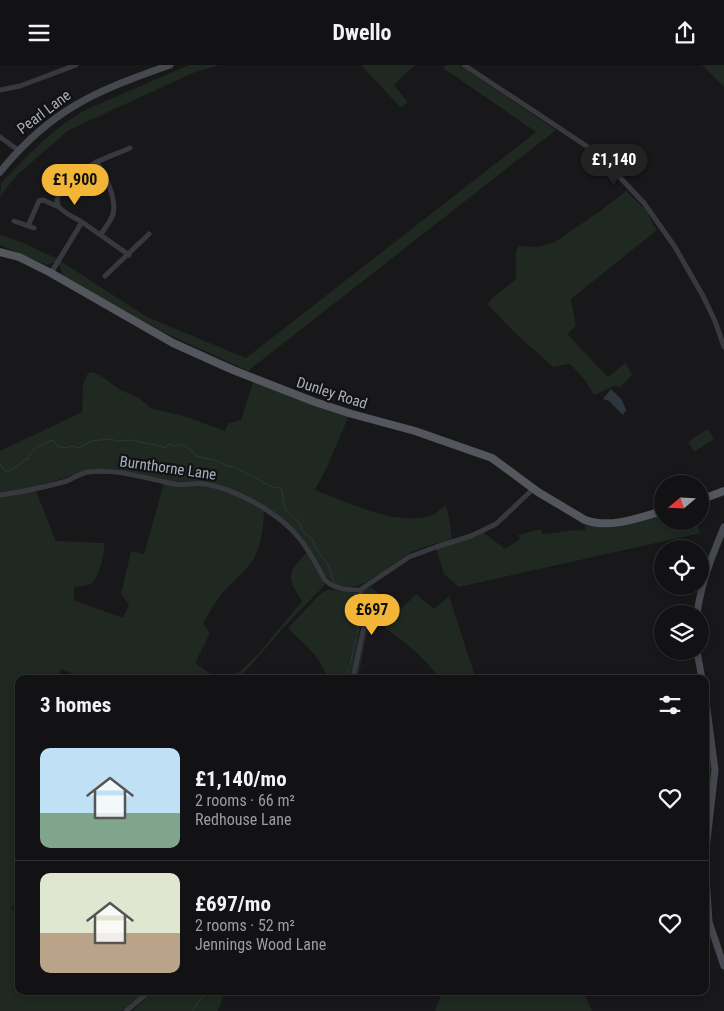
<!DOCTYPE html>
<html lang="en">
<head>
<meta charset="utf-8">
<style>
  :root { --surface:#121114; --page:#1b1a1d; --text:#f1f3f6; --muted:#9c9da0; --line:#313134; --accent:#f3b537 }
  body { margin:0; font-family:"Roboto Condensed",sans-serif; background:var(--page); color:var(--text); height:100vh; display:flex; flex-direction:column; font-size:19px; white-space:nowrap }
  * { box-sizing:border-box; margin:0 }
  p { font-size:16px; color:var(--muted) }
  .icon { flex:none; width:28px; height:28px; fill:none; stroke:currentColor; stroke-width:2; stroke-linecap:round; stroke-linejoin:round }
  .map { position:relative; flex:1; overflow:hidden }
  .drawer { position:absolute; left:15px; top:610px; width:694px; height:320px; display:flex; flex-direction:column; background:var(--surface); border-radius:10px; box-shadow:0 2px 8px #0003,0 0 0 1px var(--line) }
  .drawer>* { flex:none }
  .needle { width:32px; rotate:251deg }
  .buttons { position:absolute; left:654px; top:410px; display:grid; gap:10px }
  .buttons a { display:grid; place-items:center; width:55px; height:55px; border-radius:50%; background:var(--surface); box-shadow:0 2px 8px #0003,0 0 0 1px var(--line); font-size:25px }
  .price { position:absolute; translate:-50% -42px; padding:0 11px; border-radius:18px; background:var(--accent); color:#111; font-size:16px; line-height:32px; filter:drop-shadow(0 1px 2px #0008) }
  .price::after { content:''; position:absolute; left:50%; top:30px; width:15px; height:11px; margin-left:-8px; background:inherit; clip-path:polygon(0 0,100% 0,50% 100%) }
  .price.current { background:#222; color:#fff }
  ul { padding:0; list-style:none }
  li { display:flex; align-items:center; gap:15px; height:125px; padding:0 25px }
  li+li { border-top:1px solid var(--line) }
  li span { display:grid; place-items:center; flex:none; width:140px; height:100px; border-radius:10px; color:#555 }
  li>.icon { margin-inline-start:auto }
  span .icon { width:60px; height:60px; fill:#fffc; stroke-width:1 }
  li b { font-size:21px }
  h2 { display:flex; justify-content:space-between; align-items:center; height:60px; padding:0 25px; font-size:21px }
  header { display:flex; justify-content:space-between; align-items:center; height:65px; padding:0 25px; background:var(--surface); font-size:22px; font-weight:700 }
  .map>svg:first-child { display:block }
  .green { fill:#1f2821 }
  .water { fill:#2d363e }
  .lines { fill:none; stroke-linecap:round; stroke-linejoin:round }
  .stream { stroke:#2d363e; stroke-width:1 }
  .street { stroke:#38393f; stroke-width:5 }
  .secondary { stroke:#46484f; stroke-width:7 }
  .primary { stroke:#54565e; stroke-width:8 }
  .labels { text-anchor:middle; stroke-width:4.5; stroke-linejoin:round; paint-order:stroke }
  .street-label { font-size:15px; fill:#aaaeb9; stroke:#121215 }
</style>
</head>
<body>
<header><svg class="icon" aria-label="menu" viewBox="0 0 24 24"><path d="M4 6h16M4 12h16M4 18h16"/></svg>Dwello<svg class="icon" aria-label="share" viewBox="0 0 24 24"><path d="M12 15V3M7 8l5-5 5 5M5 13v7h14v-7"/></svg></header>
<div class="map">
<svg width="724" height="946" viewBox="0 0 724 946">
  <rect width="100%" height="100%" fill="#18171a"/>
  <path class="green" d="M189 0H220L193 8 69 65 16 111 0 132 1 118C27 91 52 64 85 45Z
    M361 0H415L394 20 408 37 401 43Z
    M446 0H459L556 65 248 306 163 267 67 213 62 209 60 201 53 198 47 200 0 180V169L21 177 56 193 147 252 246 293 536 67 443 3Z
    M702 0H724V22Z
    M626 126 647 146 653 160 657 165 571 234 576 261 567 269 608 312C615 308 619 301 626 298L632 310 620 322 614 321 594 330 585 315 570 299 553 302 518 271 488 240 491 234 516 214V186L519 181 538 182 555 177 600 146Z
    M93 307C104 312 107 315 116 322 127 329 142 332 150 343L184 351 225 366 228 358 241 355 253 317 349 351 326 404 315 425C349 437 393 461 430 451 437 449 440 443 446 441L448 447 452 473C448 477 443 477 438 478 429 480 420 483 412 487 389 499 350 543 326 511L304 477 260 440 207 417 197 416 174 417 105 405 71 411 23 425 0 428V386L82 347 83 319 88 308Z
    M708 364 714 374 694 387 688 377Z
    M164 418 206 421 235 430 264 446C264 462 261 481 253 495 245 507 233 516 224 526 216 536 209 547 203 559L210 568 195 598 218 614 240 607 259 588 302 536C286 512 287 508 307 487L325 520 285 561 243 609 235 614H85L61 604 58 614H19V711L13 717 19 719V835L11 843 19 853V926H147L121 946H0V432L36 426 56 476 104 478C105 487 100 510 93 517 89 521 80 521 74 522V535L123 553 129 540 121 529 131 486 144 489Z
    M662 449V456H694L701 468 459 522 444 509 436 484 484 468 505 484 520 474 518 470 540 464 543 469 576 465 586 466 584 458Z
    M371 522 399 546 416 529 434 544 449 531 476 614H441C422 591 397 569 371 554L364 581 360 604 355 614 368 557 362 526Z
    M327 525H335L356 528 360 537 362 552 352 614H327C322 591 303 579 288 563L319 530Z
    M712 696 706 761 705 762V697Z
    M154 926H225L218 946H132Z
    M442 926H583L592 946H435Z"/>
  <path class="water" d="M611 324 622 335 626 345 623 350 609 336 603 334Z"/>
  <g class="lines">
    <path class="stream" d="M0 399 4 405 8 407 12 404 21 399 23 395 28 394C31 383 42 379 53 375L57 381 67 383 72 381 78 383 92 376 111 374 116 376 132 375 163 382 166 383 168 379 176 381 181 379 191 385 196 391 214 395 228 401 234 402 272 422 281 423 285 444 298 456 304 468 312 473 315 482 328 500 333 515 338 520
      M355 528C362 544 361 552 357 568
      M350 600 356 573
      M347 614 349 605
      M193 946 197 938 205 931 203 926"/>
    <path class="street" d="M464 0 597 88 644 138 675 182 703 231 715 256 724 282
      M0 25 20 21 76 0
      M0 72 18 85
      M96 97C105 108 117 134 113 149 111 156 105 163 101 169
      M14 156 34 163
      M82 157 129 190
      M28 161 39 136 43 135 59 142
      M51 208 82 157C75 153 64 148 59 142 48 128 87 102 97 97 107 92 119 88 130 83
      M105 211 149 169
      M0 430C23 427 45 422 67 416 74 413 81 408 88 407 117 403 147 414 174 419 184 421 194 417 205 419 236 424 279 448 299 473 310 486 317 501 325 515 334 524 347 525 360 525L409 492 436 482 471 471 496 459 533 424
      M353 614 365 557 360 525
      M126 946 150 926"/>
    <path class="secondary" d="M0 107C51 44 96 26 170 0
      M697 549C701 518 712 491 724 462
      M697 586 702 614
      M705 629 715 705 705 793
      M705 797 709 857 724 901"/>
    <path class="primary" d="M0 187 19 192 51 208 173 278 233 305 315 337 352 349 415 366 492 393 538 427 585 455C609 464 639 453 662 446
      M700 435 724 426"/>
  </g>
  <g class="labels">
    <g class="street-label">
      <text transform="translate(44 47) rotate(-37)" y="5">Pearl Lane</text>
      <text transform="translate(332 328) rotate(18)" y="5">Dunley Road</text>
      <text transform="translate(168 403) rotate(8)" y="5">Burnthorne Lane</text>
    </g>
  </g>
</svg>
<div class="buttons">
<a><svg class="needle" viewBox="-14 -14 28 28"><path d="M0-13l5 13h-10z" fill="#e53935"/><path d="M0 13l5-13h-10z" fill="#9c9da0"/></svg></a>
<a><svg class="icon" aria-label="locate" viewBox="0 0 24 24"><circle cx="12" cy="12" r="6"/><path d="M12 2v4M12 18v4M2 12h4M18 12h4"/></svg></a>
<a><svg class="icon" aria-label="layers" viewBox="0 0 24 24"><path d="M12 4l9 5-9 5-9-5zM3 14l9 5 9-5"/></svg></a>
</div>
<b class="price current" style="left:614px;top:121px">£1,140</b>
<b class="price" style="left:75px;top:141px">£1,900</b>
<b class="price" style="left:372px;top:571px">£697</b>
<section class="drawer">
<h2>3 homes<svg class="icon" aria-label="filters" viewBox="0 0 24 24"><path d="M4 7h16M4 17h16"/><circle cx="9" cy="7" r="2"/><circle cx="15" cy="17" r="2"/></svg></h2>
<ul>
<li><span style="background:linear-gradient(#bfe0f5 65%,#7fa58c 0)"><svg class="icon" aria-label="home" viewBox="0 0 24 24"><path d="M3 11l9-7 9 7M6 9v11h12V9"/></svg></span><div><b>£1,140/mo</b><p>2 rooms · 66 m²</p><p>Redhouse Lane</p></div><svg class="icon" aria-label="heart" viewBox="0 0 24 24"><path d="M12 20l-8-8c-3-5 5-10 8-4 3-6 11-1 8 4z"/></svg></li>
<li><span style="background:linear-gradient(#dfe7d0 60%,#b9a48a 0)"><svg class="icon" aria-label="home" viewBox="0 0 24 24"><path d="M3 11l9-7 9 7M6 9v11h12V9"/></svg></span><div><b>£697/mo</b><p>2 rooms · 52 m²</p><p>Jennings Wood Lane</p></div><svg class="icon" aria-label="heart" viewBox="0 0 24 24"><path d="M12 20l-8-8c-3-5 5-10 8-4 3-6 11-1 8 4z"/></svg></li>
</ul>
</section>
</div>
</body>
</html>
